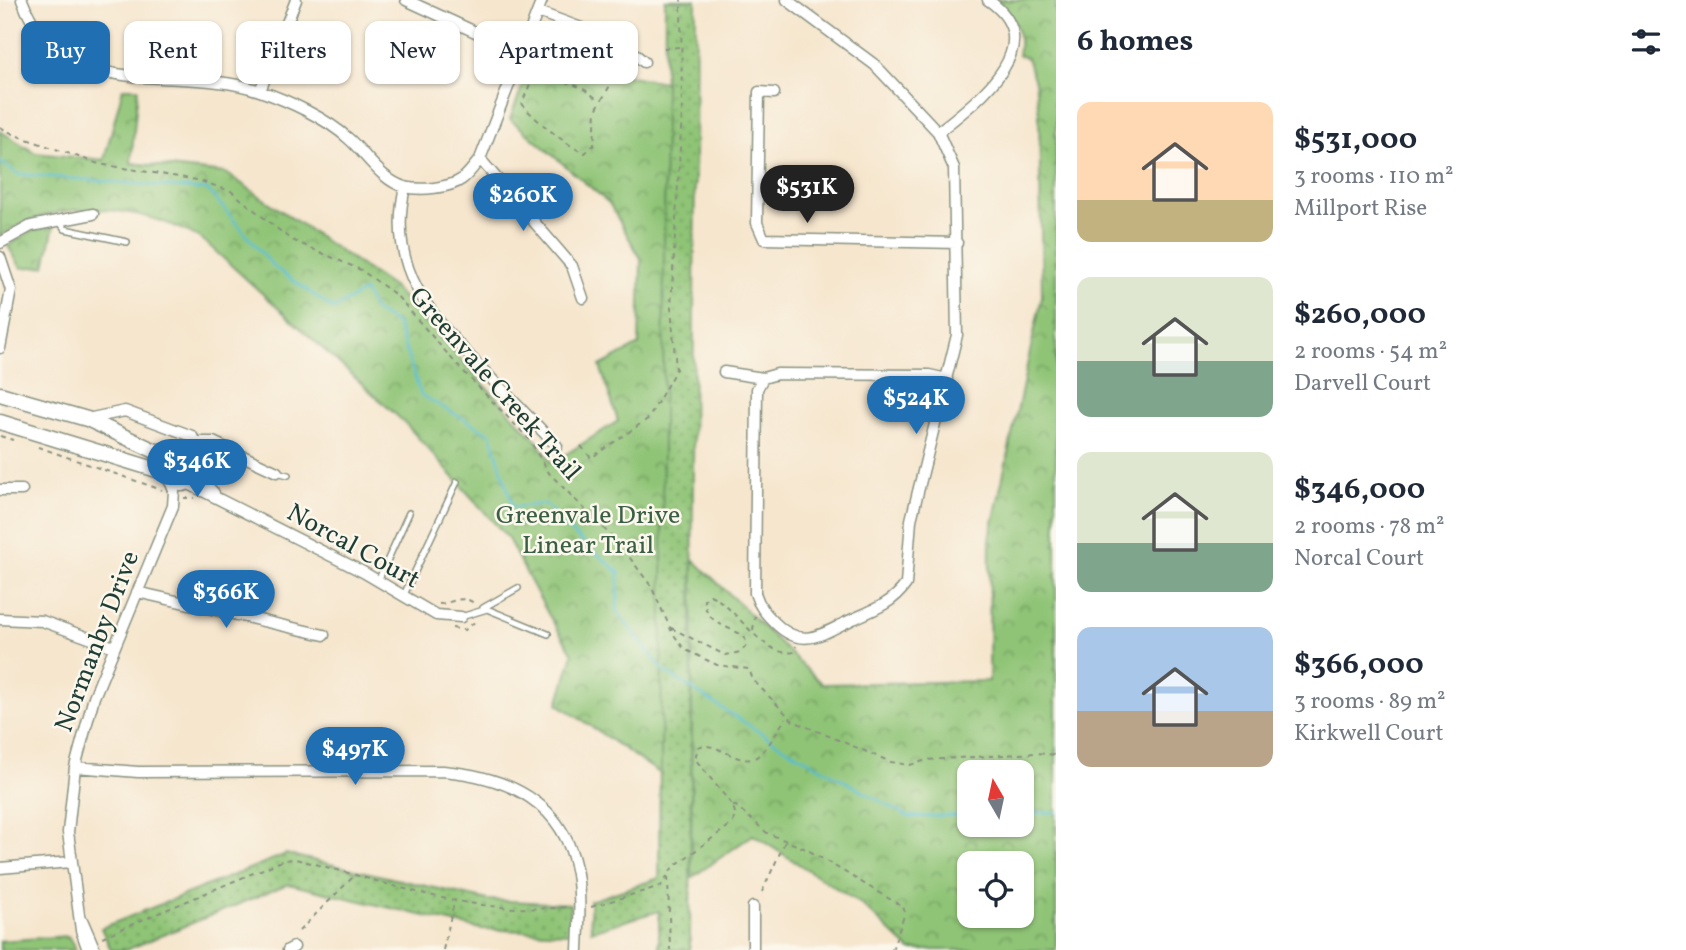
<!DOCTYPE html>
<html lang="en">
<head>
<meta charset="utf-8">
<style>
  :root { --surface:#fff; --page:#f6f6f7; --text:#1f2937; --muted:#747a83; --accent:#1f6fb2 }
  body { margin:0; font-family:Vollkorn,serif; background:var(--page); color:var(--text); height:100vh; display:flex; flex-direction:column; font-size:26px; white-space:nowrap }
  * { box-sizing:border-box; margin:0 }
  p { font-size:23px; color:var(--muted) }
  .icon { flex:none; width:38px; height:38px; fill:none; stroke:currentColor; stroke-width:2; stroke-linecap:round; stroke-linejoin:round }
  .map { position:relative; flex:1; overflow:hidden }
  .panel { display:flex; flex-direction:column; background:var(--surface); width:630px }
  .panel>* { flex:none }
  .hud { position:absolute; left:21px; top:21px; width:665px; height:63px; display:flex; gap:14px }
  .needle { width:46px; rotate:351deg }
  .buttons { position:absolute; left:957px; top:760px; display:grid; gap:14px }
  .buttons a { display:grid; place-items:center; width:77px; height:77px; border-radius:14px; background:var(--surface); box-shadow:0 2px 5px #0004; font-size:35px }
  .price { position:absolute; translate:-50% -60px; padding:0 16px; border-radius:24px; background:var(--accent); color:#fff; font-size:23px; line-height:46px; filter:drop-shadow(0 2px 4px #0008) }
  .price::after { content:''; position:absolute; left:50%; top:42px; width:21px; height:16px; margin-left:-10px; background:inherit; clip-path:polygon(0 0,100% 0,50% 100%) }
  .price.on { background:#222; color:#fff }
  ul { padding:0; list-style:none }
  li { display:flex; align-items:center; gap:21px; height:175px; padding:0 21px }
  li span { display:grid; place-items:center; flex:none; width:196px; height:140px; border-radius:14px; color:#555 }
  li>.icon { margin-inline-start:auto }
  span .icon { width:84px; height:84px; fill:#fffc; stroke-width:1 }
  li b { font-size:30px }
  h2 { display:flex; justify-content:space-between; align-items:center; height:84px; padding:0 21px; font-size:30px }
  .chip { padding:0 24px; border-radius:14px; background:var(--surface); box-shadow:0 2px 5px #0004; font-size:24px; line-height:63px }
  .chip.on { background:var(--accent); color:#fff }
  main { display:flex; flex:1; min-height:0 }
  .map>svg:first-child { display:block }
  .grass { fill:url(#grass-dots); stroke:#578055; stroke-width:2 }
  .park { fill:url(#park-crowns); stroke:#578055; stroke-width:2; fill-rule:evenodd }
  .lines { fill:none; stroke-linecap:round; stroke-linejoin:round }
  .stream { stroke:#54bdd1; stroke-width:2.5 }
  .service-casing { stroke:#8a9281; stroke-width:8 }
  .minor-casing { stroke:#8a9281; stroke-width:13 }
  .tertiary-casing { stroke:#8a9281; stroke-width:17 }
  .path { stroke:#8a9281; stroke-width:2; stroke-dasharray:5 5; stroke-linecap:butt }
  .service { stroke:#fff; stroke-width:5 }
  .minor { stroke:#fff; stroke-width:10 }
  .tertiary { stroke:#fff; stroke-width:14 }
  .labels { text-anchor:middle; stroke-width:5; stroke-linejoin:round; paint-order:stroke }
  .street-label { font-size:26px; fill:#1f3d34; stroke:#fbf7ec }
  .park-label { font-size:26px; fill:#3b5f44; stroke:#fbf7ec }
</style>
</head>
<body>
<main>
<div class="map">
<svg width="1056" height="950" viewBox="0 0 1056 950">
  <defs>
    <pattern id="grass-dots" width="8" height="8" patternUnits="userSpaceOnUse" patternTransform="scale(1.75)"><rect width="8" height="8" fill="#8fc476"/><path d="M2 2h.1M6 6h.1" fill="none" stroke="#74a062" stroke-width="1.8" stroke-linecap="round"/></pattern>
    <pattern id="park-crowns" width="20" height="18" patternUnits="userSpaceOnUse" patternTransform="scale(1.75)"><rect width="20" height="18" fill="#8fc476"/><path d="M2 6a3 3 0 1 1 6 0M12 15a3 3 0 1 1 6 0" fill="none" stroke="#74a062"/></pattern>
  </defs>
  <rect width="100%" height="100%" fill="#fbf7ec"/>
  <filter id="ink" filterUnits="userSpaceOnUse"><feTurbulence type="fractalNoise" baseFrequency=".0143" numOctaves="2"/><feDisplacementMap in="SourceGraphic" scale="14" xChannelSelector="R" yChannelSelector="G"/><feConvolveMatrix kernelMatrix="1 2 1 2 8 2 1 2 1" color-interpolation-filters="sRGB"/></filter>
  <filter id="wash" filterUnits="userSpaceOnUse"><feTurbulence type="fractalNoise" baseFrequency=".00686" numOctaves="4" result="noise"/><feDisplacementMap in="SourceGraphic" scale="28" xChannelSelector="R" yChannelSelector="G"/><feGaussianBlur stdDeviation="1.57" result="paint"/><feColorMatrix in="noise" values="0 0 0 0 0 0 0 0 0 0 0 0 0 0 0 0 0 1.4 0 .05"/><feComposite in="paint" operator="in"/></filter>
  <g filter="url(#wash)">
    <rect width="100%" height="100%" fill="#f6e6ce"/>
    <path class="grass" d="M665 0H696L690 950H659V911L591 931 590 901 659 878Z
      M286 854 488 900 570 904V933L480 929 288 884 126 950H111L101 928Z"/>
    <path class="park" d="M997 0H1056V950H910L861 904 753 835 691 878 693 559 822 684 989 681 990 537 1042 296 1039 113 1035 82 1027 58 1018 55C1023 30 1013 17 997 0ZM970 772H1022V824H970ZM970 863H1022V915H970Z
      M555 31 604 49 630 76 665 82 661 774 558 704 573 654 548 614 507 537 405 423 202 239C150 211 84 198 29 221 19 225 9 232 0 236V131L36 153 104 160 123 88H138L131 163 226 173 394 288 535 439 552 463 618 421 600 366 639 345 641 259 609 203 510 119 537 48 547 51Z
      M54 226 45 266 21 268 8 246 31 231Z
      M68 936 76 950H0V941Z"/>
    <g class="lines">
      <path class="stream" d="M0 162 18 174 208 190 274 267 334 309 364 291 375 311 397 324 421 395 491 434 513 507 546 504 566 528 619 572 617 612 664 671 775 742 909 817 970 815
        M1022 813 1056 812"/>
    </g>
  </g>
  <g filter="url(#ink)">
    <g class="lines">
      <g class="service-casing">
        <path id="service" d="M59 221 65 229 127 242
          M277 472 288 475
          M378 581 409 513
          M403 597 457 482
          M483 608 518 588
          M461 617 487 609 548 634"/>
      </g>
      <g class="minor-casing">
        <path id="minor" d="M22 0C62 108 175 62 260 91 289 101 326 118 349 139 366 154 382 181 405 187 420 191 450 188 462 179 469 174 475 165 480 159L542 0
          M406 0 523 54
          M538 12 622 43 644 62
          M260 91 296 0
          M774 93 759 92 757 223 764 239 957 243
          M938 132C976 102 1053 45 988 0
          M480 159 572 266 583 298
          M405 187C386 268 430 315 482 369 507 395 532 420 557 446
          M0 243 31 226 93 214
          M0 257 11 290 0 348
          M724 372 763 378 777 374 929 375 947 379
          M763 378 757 389 755 593C759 606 765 613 775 623 803 651 823 633 853 619 874 610 893 603 906 584L911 520 957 335 954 168 938 132 875 65 787 0
          M87 419 125 411 192 436 198 449 195 467
          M197 442H213L277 472
          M195 472 214 493
          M187 483 363 572 436 615 461 617
          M0 490H22
          M137 592 324 635
          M0 619 42 621 114 647
          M75 767 138 772 443 771C509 777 565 802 577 874 581 899 579 925 578 950
          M0 868 71 862
          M83 922 95 950
          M88 950 81 930 68 832 75 767 94 697 173 506 174 491 168 476
          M288 950 294 947
          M753 950V907"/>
      </g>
      <g class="tertiary-casing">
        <path id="tertiary" d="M0 394 87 419 153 450 184 456
          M0 422 167 473
          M167 470a14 14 0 1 1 28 0a14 14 0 1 1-28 0Z"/>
      </g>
      <path class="path" d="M575 46C591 48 609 65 612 82L596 110 594 145 585 153C574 151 527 114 522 103L538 65Z
        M664 48 681 47
        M526 72C559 86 571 75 599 101
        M0 127 15 135 99 164 197 180 231 191 290 239 361 270 396 295 460 368 529 439 549 473 621 546 651 586 672 632 684 649 717 665 749 669 753 680 793 721 891 762 910 765 927 760 1035 753 1056 755
        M0 436 13 440
        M581 446 591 458 649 418 676 369 671 307 682 113 681 0
        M38 447 162 490
        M184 498H195
        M439 604C453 603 464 593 476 605
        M452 628 465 630 477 620
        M671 628 725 655 741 652 747 645 744 636C728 626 706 624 704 600L710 595C736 606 763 659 794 652L796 646
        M753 630 755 616
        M733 806H736L767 833 806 849 903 907 905 913 892 950
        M668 877 670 950
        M762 892 785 842
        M591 907 661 886 673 867 733 823 735 813 733 806 695 759 698 747C718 739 742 772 760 754 771 744 778 729 786 718
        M299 931 355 875
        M102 937 284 860 295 859C391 882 466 916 568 907
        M443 950 454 903"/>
      <use href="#service" class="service"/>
      <use href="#minor" class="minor"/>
      <use href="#tertiary" class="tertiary"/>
    </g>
  </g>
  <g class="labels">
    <g class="street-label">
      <text transform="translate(496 383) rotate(49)" y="9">Greenvale Creek Trail</text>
      <text transform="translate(354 545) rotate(29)" y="9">Norcal Court</text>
      <text transform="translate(96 641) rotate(-69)" y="9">Normanby Drive</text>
    </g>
    <g class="park-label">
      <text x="588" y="523">Greenvale Drive<tspan x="588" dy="30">Linear Trail</tspan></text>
    </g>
  </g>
</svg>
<div class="buttons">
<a><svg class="needle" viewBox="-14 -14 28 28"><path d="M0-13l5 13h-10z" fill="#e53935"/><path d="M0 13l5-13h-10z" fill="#747a83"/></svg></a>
<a><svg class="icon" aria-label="locate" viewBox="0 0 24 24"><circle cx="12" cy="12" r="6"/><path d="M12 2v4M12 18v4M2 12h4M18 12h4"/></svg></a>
</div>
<b class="price on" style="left:807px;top:225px">$531K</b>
<b class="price" style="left:523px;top:233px">$260K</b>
<b class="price" style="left:916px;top:436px">$524K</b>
<b class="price" style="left:197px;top:499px">$346K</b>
<b class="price" style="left:226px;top:630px">$366K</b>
<b class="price" style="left:355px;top:787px">$497K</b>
<div class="hud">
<a class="chip on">Buy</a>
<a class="chip">Rent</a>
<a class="chip">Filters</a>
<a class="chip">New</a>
<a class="chip">Apartment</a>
</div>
</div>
<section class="panel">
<h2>6 homes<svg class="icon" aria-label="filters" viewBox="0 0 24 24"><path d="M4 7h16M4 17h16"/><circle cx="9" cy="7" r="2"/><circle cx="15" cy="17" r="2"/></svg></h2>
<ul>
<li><span style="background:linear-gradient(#ffd9b3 70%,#c2b280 0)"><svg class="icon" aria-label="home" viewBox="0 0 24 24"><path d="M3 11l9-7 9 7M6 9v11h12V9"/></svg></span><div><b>$531,000</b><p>3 rooms · 110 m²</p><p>Millport Rise</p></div></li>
<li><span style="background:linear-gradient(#dfe7d0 60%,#7fa58c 0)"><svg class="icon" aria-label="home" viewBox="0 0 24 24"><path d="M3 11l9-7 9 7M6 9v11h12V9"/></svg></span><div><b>$260,000</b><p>2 rooms · 54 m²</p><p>Darvell Court</p></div></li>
<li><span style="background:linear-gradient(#dfe7d0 65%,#7fa58c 0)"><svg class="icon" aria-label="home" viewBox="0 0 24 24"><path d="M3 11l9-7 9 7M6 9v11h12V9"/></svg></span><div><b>$346,000</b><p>2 rooms · 78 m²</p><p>Norcal Court</p></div></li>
<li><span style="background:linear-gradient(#a9c7e8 60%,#b9a48a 0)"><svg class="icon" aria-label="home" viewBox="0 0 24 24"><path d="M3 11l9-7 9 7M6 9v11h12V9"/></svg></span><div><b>$366,000</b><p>3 rooms · 89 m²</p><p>Kirkwell Court</p></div></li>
</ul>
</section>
</main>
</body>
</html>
